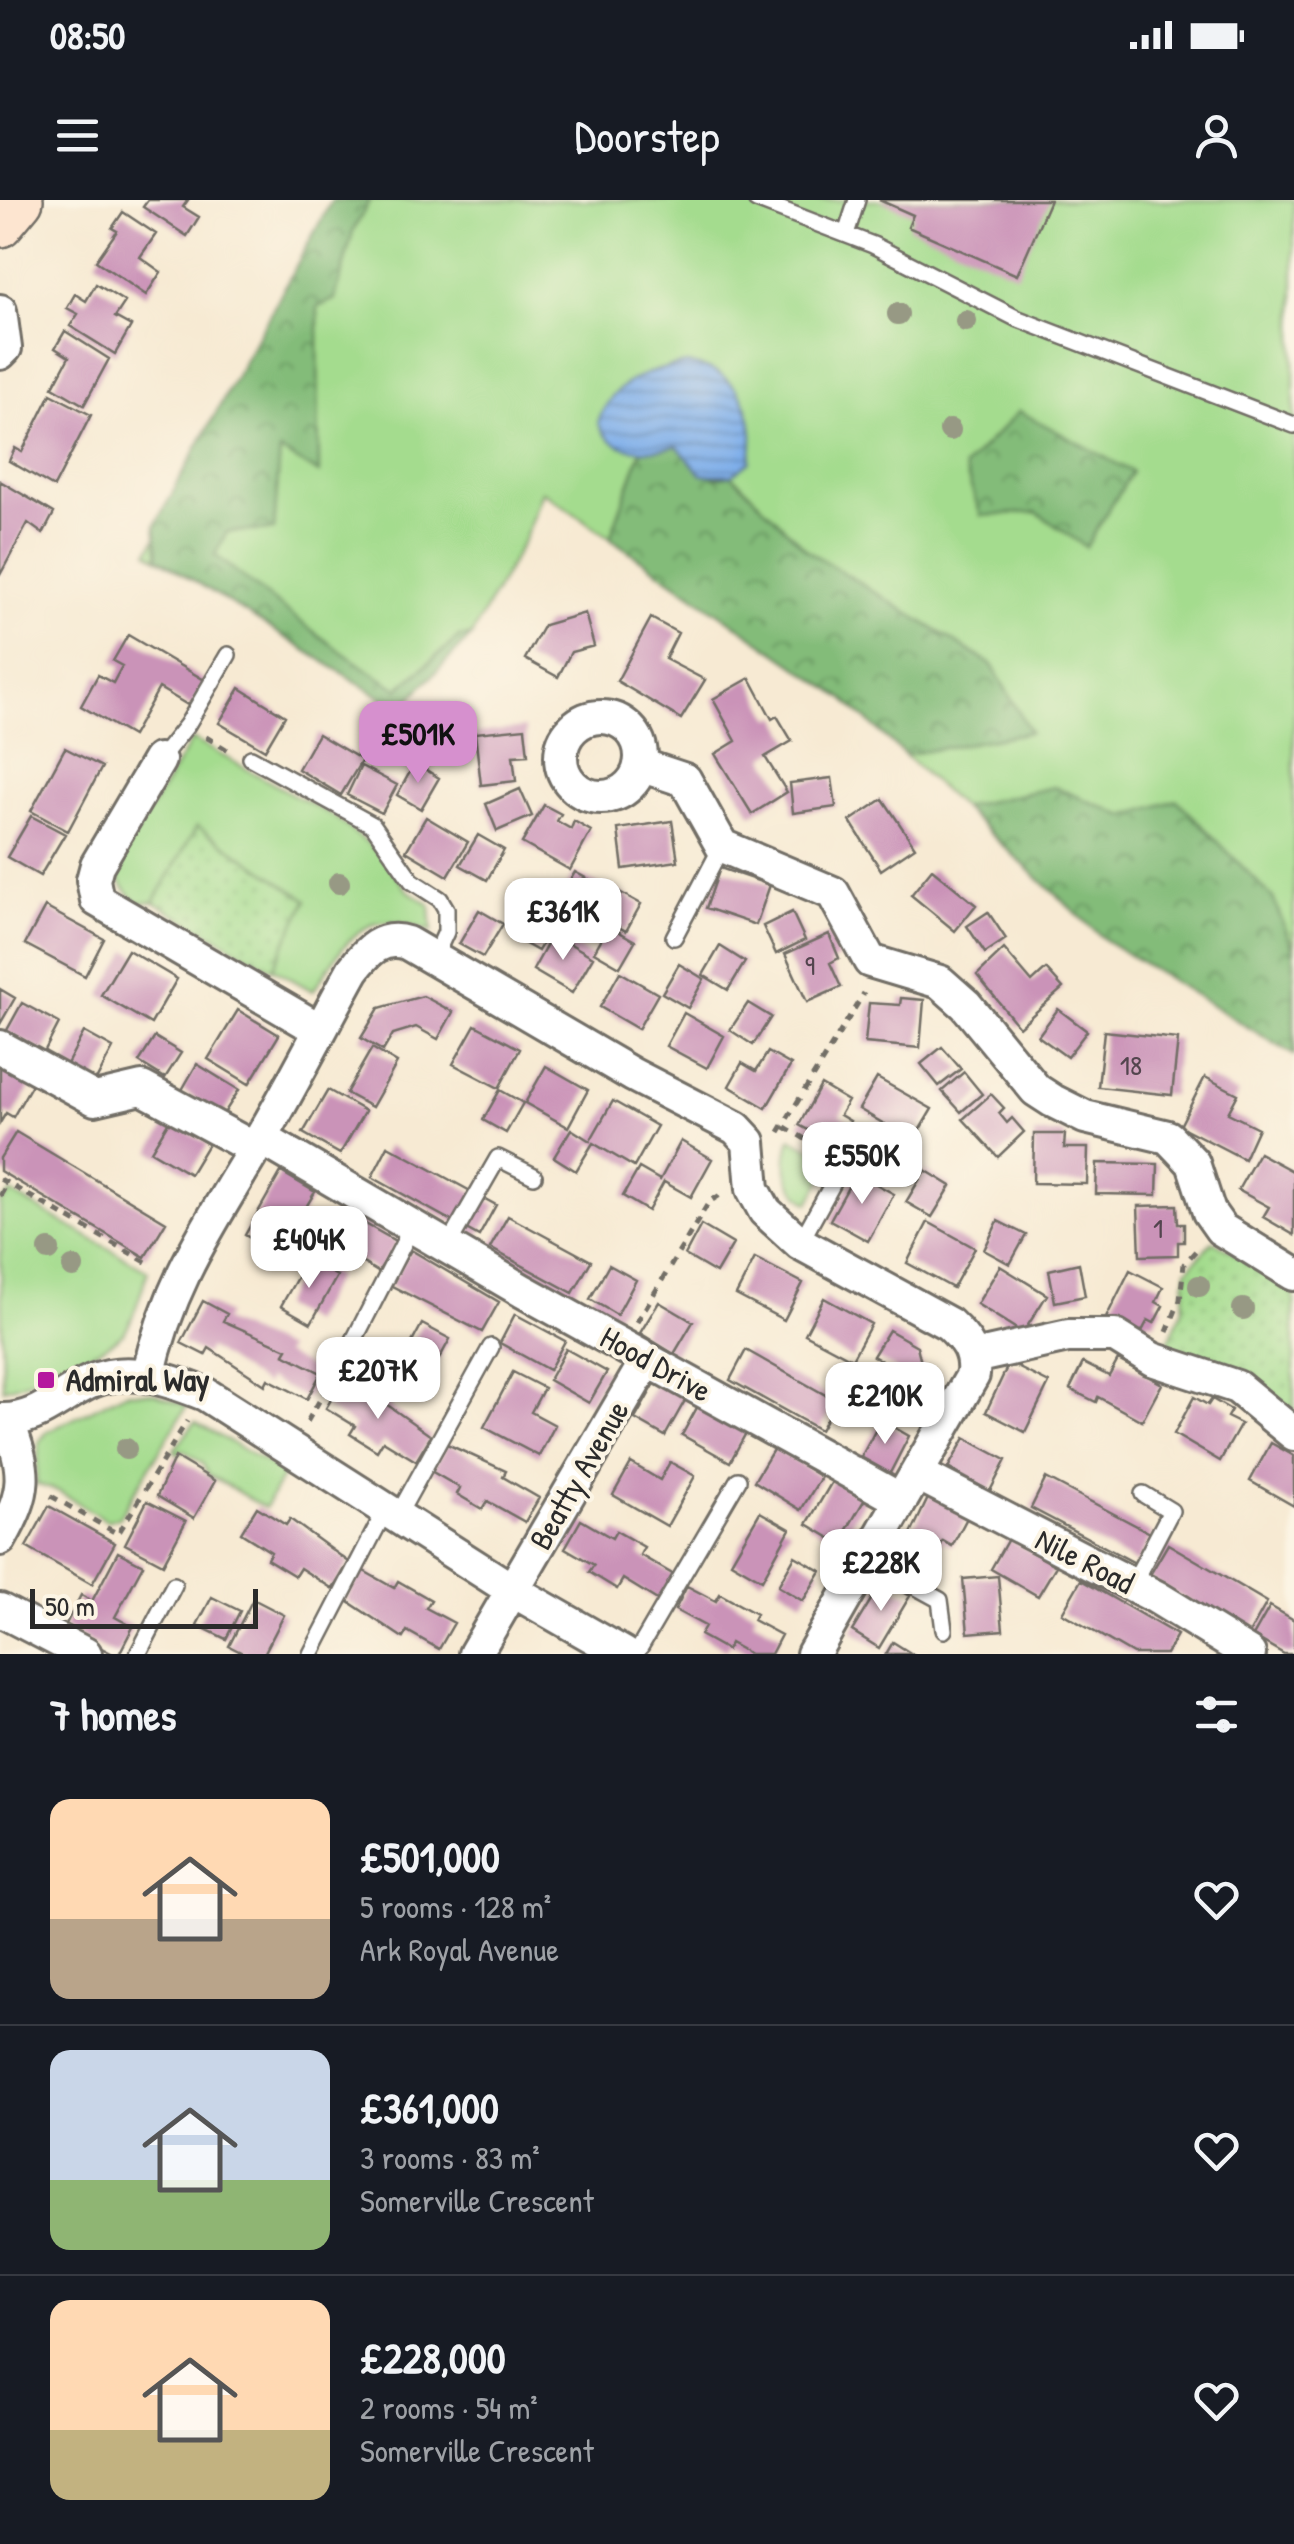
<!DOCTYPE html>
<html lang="en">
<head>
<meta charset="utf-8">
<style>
  :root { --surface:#171b24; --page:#20242c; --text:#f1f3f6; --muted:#9ea1a6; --line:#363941; --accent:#d690ce }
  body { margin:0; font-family:"Patrick Hand",sans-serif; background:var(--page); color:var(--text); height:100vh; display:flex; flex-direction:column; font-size:38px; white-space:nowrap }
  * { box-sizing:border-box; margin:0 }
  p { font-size:32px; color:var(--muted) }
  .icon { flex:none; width:55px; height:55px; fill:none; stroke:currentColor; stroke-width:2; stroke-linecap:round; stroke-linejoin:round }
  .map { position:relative; height:1454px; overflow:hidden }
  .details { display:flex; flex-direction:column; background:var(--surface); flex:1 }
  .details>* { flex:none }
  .scale { position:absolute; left:30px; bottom:25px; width:228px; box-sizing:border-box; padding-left:10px; border:5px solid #2b2b2b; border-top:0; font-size:28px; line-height:35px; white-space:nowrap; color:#2b2b2b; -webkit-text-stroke:8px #fcf5e5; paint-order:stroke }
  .price { position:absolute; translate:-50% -85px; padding:0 22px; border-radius:20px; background:#fff; color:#222; font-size:32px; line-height:65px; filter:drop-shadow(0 2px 5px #0008) }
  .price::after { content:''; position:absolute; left:50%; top:60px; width:30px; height:22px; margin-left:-15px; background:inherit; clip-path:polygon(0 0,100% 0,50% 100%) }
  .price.current { background:var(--accent); color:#111 }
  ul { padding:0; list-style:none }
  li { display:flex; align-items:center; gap:30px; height:250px; padding:0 50px }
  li+li { border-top:2px solid var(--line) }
  li span { display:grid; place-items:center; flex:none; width:280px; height:200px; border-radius:20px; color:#555 }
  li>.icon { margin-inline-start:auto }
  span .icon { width:120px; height:120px; fill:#fffc; stroke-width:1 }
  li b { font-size:42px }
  h2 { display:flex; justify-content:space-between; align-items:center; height:120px; padding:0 50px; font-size:42px }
  .status { display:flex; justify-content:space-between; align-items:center; height:70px; padding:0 50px; background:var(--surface); direction:ltr }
  .status svg { height:28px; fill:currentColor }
  header { display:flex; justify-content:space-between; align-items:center; height:130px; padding:0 50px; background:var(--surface); font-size:45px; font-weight:600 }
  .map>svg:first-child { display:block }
  .green { fill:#a4dc8e; stroke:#68845c; stroke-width:2.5 }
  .forest { fill:url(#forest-crowns); stroke:#577452; stroke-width:2.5 }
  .park { fill:url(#park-dots); stroke:#68845c; stroke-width:2.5 }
  .water { fill:url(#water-rules); stroke:#556d8a; stroke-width:2.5 }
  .building { fill:#ca93b8 }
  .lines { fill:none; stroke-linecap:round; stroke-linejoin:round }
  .lane-casing { stroke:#726e66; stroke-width:20 }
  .street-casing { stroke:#726e66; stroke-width:38 }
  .secondary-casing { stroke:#726e66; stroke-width:50 }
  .path { stroke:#726e66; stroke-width:5; stroke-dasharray:8 8; stroke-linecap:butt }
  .lane { stroke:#fff; stroke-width:15 }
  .street { stroke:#fff; stroke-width:32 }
  .secondary { stroke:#fde5d0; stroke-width:45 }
  .tree { fill:#979984 }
  .poi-dot { fill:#b5179e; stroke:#fcf5e5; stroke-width:4 }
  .labels { text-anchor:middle; stroke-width:8; stroke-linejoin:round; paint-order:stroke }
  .number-label { font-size:28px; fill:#53454e }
  .street-label { font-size:32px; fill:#2b2b2b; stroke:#fcf5e5 }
  .poi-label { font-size:32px; font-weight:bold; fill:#2b2b2b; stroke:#fcf5e5; text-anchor:start }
</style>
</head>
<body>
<div class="status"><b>08:50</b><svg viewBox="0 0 49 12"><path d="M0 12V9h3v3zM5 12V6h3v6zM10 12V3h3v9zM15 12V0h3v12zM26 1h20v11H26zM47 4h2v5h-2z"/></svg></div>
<header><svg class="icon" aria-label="menu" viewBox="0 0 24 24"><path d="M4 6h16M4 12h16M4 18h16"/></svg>Doorstep<svg class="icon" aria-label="person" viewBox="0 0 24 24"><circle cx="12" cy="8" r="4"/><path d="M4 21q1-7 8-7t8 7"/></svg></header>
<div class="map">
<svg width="1294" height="1454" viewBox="0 0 1294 1454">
  <defs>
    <pattern id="forest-crowns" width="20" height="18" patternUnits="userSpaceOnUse" patternTransform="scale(2.5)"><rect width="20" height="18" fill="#83bc79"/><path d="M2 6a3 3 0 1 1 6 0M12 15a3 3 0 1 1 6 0" fill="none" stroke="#6b9963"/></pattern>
    <pattern id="park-dots" width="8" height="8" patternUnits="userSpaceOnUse" patternTransform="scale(2.5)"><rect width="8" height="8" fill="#a4dc8e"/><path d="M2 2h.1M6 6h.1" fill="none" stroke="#8dbd7b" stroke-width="1.8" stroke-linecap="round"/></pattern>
    <pattern id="water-rules" width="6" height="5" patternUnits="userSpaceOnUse" patternTransform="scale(2.5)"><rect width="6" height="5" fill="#7fafea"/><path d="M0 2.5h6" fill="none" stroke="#688fbe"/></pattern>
  </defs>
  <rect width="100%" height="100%" fill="#fcf5e5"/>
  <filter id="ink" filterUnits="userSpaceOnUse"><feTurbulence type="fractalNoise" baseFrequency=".01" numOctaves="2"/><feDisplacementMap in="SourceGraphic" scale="20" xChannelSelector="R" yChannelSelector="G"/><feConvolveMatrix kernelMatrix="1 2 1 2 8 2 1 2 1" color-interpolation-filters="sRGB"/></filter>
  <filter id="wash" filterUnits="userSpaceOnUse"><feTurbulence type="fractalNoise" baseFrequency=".0048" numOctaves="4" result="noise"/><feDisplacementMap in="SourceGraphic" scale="40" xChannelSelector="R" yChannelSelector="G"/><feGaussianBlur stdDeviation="2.25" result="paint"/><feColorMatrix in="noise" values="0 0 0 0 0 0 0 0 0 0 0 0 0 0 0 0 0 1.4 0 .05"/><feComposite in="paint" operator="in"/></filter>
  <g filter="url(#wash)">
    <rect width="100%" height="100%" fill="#f7ead3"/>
    <path class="green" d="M347 0H1294V855L1105 740 844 499 542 291 525 338 471 436 400 509 148 352Z
      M192 539 336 618 382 655 407 690 430 705 432 732C362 705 349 738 313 791L155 702H137C120 686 113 675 118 651L126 650Z
      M791 938 833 961 809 1003C785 986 782 965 791 938Z
      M11 993 148 1071C141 1089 136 1115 125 1131 113 1147 26 1184 3 1189L0 1003Z
      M127 1192 153 1193 187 1206 119 1317 107 1321 58 1291 36 1284 39 1242 47 1232Z
      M195 1222 284 1273 265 1308 208 1274 202 1263 183 1250 178 1255 174 1250Z"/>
    <path class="forest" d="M332 0H370L353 31 335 99 318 107 319 273 280 251 274 330 227 332 215 355C275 402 334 450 398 489L459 437 471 436 400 509 158 358 155 325Z
      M1019 211 1132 272 1086 347 1036 312 981 316 964 267Z
      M677 246 715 278 732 275 807 350 992 465 1030 532 905 555 844 499 610 338 641 251Z
      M1054 587 1125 616 1177 600 1273 698 1294 750V855L1105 740 962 607Z"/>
    <path class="park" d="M197 626 307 700 272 769 154 702Z
      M1213 1041 1294 1086V1211L1241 1172 1166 1146 1182 1112 1187 1070Z"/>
    <path class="water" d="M687 164C739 169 759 213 750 261L732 275H702L677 246C646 253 611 255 598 222 613 181 647 170 687 164Z"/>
    <g id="blocks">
      <path class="building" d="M148 0H188L183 7 199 17 187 36 143 7Z
        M879 0H1050L1017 75 908 27 913 15Z
        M123 12 156 34 140 57 161 72 146 95 96 61 117 31 112 28Z
        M96 84 125 102 115 117 131 126 115 154 70 126 78 114 67 108 75 94 86 101Z
        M65 131 109 159 84 205 53 187 69 157 55 148Z
        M51 194 91 215 54 287 9 261 15 248 22 252Z
        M0 281 54 313 43 334 28 323 0 375Z
        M585 413 594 446 571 452 558 477 525 459 544 425Z
        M651 418 678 433 665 459 705 480 681 519 617 481Z
        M128 435 206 481 191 507 159 488 132 536 81 506 98 475 113 483 122 466 113 461Z
        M750 478 772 519 777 516 792 541 765 557 787 592 752 614 715 554 736 541 713 499Z
        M240 488 285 516 265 550 219 523Z
        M525 528 528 555 513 556 516 581 481 585 475 533Z
        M318 534 362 560 341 595 298 569Z
        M65 548 102 567 68 631 31 611Z
        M415 563 439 578 421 609 397 595Z
        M361 566 397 585 382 613 347 595Z
        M832 578 836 607 793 613 790 583Z
        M520 589 532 616 497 631 486 604Z
        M883 599 915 647 881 670 850 621Z
        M544 605 561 614 557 621 571 629 574 621 591 631 570 670 522 643Z
        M31 616 65 634 40 676 7 657Z
        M426 617 468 642 448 676 406 651Z
        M672 621 678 661 623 669 618 629Z
        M478 635 504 650 487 680 460 665Z
        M720 668 770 685 756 725 706 708Z
        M932 669 976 705 955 731 911 695Z
        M575 672 600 686 584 714 559 699Z
        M614 689 641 704 626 731 599 716Z
        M45 707 104 739 85 776 25 744Z
        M479 710 503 724 483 757 459 744Z
        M528 711 553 725 538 751 513 737Z
        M792 712 805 740 776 754 763 726Z
        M988 712 1006 739 985 753 967 726Z
        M609 726 635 741 620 767 594 752Z
        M553 734 593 757 572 793 533 770Z
        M829 734 839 758 830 763 841 787 807 802 785 754Z
        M720 746 745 762 728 790 703 775Z
        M1004 749 1032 782 1046 769 1063 788 1019 827 977 775Z
        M128 750 177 779 151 824 101 795Z
        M679 764 704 779 688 808 662 793Z
        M620 772 658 794 638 829 600 807Z
        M0 789 15 798 0 824Z
        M423 796 453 812 438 839 416 827 393 834 383 851 361 838 379 808Z
        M901 798 924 800 920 848 865 843 869 803 900 805Z
        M22 803 59 823 44 852 6 832Z
        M748 803 771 817 753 845 730 830Z
        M1058 809 1087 831 1067 857 1038 836Z
        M238 810 279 835 249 884 208 859Z
        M684 813 724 836 707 868 666 846Z
        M475 825 520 849 499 888 453 864Z
        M1104 831 1178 839 1172 895 1098 887Z
        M84 832 113 848 95 882 66 866Z
        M155 837 181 853 165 878 139 862Z
        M942 847 961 869 939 886 921 864Z
        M372 848 397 863 372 907 346 893Z
        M768 852 791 865 766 908 729 886 742 863 756 871Z
        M197 864 239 890 223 915 182 890Z
        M0 865 32 884 13 917 6 913 0 923Z
        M546 866 588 890 568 927 525 903Z
        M964 872 982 894 961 912 942 891Z
        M1205 877 1238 894 1228 913 1258 928 1244 959 1180 926Z
        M877 878 932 909 913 941 859 909Z
        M821 885 848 901 840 915 850 921 836 945 799 925Z
        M328 890 365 911 340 954 303 933Z
        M500 890 523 903 506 933 483 920Z
        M991 894 1004 908 999 913 1007 923 1012 918 1024 932 998 957 963 919Z
        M613 901 657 926 634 967 593 943 576 971 554 957 571 929 590 941Z
        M169 921 208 944 190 974 151 951Z
        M16 932 166 1022 145 1057 0 971V958Z
        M1034 934H1065L1064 948H1088L1087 984 1033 983Z
        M681 941 712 959 691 997 664 982 648 1011 623 996 639 968 660 980Z
        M388 946 496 1005 479 1036 372 977Z
        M1259 953 1294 972V1035L1263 1017 1269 1007 1238 990Z
        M1097 963 1158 964 1157 995 1096 994Z
        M925 970 951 986 932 1017 906 1002Z
        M281 972 315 992 278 1054 245 1035Z
        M856 973 894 994 868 1041 830 1020Z
        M1177 1005 1178 1024H1184V1042H1178V1055L1140 1056 1138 1006Z
        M508 1016 591 1061 573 1093 490 1048Z
        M355 1018 397 1042 378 1072 338 1048Z
        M998 1021 1026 1035 1010 1064 984 1050Z
        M928 1022 975 1048 953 1088 907 1063Z
        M701 1025 733 1044 716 1073 685 1055Z
        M411 1050 499 1102 482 1132 390 1085Z
        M755 1058 803 1083 784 1120 736 1095Z
        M307 1060 337 1076 311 1123 281 1106Z
        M1079 1063 1085 1096 1055 1102 1049 1070Z
        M609 1065 636 1080 617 1115 590 1099Z
        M1000 1066 1047 1095 1023 1133 977 1104Z
        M1130 1070 1163 1087 1156 1102 1163 1106 1154 1123 1148 1120 1140 1135 1106 1118Z
        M824 1098 871 1124 852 1159 805 1134Z
        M203 1101 227 1114 223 1121 287 1149 284 1154 321 1173 307 1199 268 1179 265 1185 209 1148 205 1155 181 1143Z
        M659 1102 693 1122 674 1154 640 1133Z
        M515 1114 565 1141 549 1170 500 1143Z
        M422 1124 450 1139 419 1196 391 1181Z
        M889 1130 917 1146 929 1196 915 1223 891 1210 901 1193 894 1168 873 1156Z
        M566 1149 607 1172 589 1203 549 1180Z
        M746 1150 836 1201 820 1230 730 1180Z
        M1118 1160 1162 1184 1142 1221 1098 1197 1096 1202 1070 1189 1083 1163 1109 1176Z
        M1009 1163 1049 1183 1025 1232 986 1212Z
        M513 1172 544 1188 531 1212 555 1225 539 1256 484 1227Z
        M657 1180 687 1197 665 1236 635 1219Z
        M342 1181 373 1200 375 1196 431 1236 416 1261 383 1241 377 1251 350 1234 355 1226 326 1208Z
        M1194 1197 1208 1205 1212 1199 1231 1210 1227 1217 1241 1224 1220 1261 1174 1234Z
        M699 1204 747 1231 730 1262 682 1235Z
        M881 1220 909 1236 890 1273 861 1257Z
        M965 1238 1006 1260 990 1291 948 1268Z
        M1271 1243 1294 1256V1306L1250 1281Z
        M447 1244 506 1271 503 1277 539 1298 525 1322 487 1301 482 1309 457 1294 460 1288 431 1271Z
        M774 1248 821 1277 801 1310 754 1281Z
        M175 1257 215 1281 194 1318 157 1296Z
        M670 1262 695 1276 667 1326 613 1295 631 1263 660 1280Z
        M1046 1278 1152 1334 1137 1364 1031 1308Z
        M833 1280 865 1299 839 1343 807 1324Z
        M930 1294 968 1316 952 1346 943 1341 925 1374 899 1359Z
        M147 1301 186 1321 163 1364 125 1344Z
        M49 1306 115 1343 92 1384 26 1347Z
        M257 1307 286 1325 290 1319 349 1362 333 1389 300 1368 295 1376 267 1359 271 1352 241 1333Z
        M760 1312 790 1329 762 1380 731 1362Z
        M581 1320 612 1338 616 1331 644 1347 640 1355 674 1375 659 1401 623 1379 617 1389 589 1372 594 1365 565 1348Z
        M1008 1339 1056 1366 1038 1396 991 1369Z
        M1168 1344 1267 1402 1248 1436 1148 1378Z
        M118 1352 143 1365 115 1417 133 1427 119 1454H113L64 1428 81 1395 92 1401Z
        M795 1356 821 1371 803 1401 778 1386Z
        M362 1370 394 1388 398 1381 431 1400 426 1408 454 1423 439 1449 407 1431 403 1438 346 1400Z
        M998 1376 1003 1430 968 1433 963 1379Z
        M883 1380 910 1396 879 1448 852 1431Z
        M1081 1380 1177 1435 1166 1454H1133L1062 1413Z
        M687 1386 716 1401 720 1394 756 1414 753 1420 781 1435 771 1454H750L730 1443 727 1450 700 1435 705 1426 675 1410Z
        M212 1397 240 1411 226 1439 197 1425Z
        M253 1399 284 1415 264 1454H245L229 1446Z
        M1270 1406 1294 1420V1454H1284L1253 1436Z
        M893 1442 912 1454H886Z"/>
    </g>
  </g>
  <g filter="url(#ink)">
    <use href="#blocks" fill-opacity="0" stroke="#726e66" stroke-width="2.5"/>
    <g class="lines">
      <g class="lane-casing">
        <path id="lane" d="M756 0 873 45 1016 118 1294 225
          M846 34 857 0
          M251 558 373 625 412 681 440 699 446 709V732L435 756
          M159 560 187 525 228 455
          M674 737 722 646
          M800 1043 850 952 863 950 908 975
          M448 1045 498 958 534 976
          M353 1142 413 1025
          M398 1315 491 1147
          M867 1360 940 1400 944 1430
          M1132 1385 1171 1311 1143 1294
          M138 1454 174 1385
          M311 1454 386 1309
          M636 1454 738 1280"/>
      </g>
      <g class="street-casing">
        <path id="street" d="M0 111 5 148 0 153
          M561 557a40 40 0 1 1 80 0a40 40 0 1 1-80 0Z
          M159 560 97 665 93 680 97 700 320 830
          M640 565 685 580 722 646 833 693 870 761 940 782 966 805 1036 890 1053 901 1085 917 1168 937 1193 963 1209 1012 1221 1029 1294 1074
          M0 847 95 899 142 888 255 949
          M261 938 523 1091 901 1300
          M974 1157 1068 1136H1115L1152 1159 1237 1187 1294 1234
          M148 1176C169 1081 212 1022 260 940 293 884 322 826 353 770 367 751 382 735 407 743L633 875 736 928 749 942 753 989 765 1011 800 1043 949 1124C966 1140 975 1151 973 1175L813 1454
          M0 1220C37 1222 60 1195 92 1181 130 1165 169 1180 205 1194L512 1390 624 1454
          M918 1274 1156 1397 1249 1454
          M0 1339C28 1290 27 1273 7 1220
          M0 1410 85 1454
          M475 1454 647 1160"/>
      </g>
      <g class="secondary-casing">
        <path id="secondary" d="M0 24 20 0"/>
      </g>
      <path class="path" d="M206 537 231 552
        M785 927 827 952
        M779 932 864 793
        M0 979 153 1066
        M0 996 7 984
        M637 1122 709 1002 725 992
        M1167 1132 1180 1100 1184 1064 1199 1047
        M307 1222 344 1158
        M51 1296 118 1334 187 1221"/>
      <use href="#lane" class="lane"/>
      <use href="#street" class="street"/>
      <use href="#secondary" class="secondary"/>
    </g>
    <g class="tree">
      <circle cx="898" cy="114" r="11"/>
      <circle cx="966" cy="121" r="11"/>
      <circle cx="950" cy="230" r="11"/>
      <circle cx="339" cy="683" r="11"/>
      <circle cx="49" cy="1050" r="11"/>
      <circle cx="73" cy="1067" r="11"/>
      <circle cx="1199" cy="1086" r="11"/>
      <circle cx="1243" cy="1109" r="11"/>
      <circle cx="126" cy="1249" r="11"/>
    </g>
  </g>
  <rect class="poi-dot" x="36" y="1170" width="20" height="20" rx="5"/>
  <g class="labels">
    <g class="number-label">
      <text x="810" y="775">9</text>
      <text x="1131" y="875">18</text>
      <text x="1158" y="1038">1</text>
    </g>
    <g class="street-label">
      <text transform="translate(656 1164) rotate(29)" y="11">Hood Drive</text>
      <text transform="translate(579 1275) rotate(-60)" y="11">Beatty Avenue</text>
      <text transform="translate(1085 1361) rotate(27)" y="11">Nile Road</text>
    </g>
    <g class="poi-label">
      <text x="66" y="1191">Admiral Way</text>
    </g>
  </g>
</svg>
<div class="scale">50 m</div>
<b class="price current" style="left:418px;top:586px">£501K</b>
<b class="price" style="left:563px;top:763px">£361K</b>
<b class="price" style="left:862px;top:1007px">£550K</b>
<b class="price" style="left:309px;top:1091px">£404K</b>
<b class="price" style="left:378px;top:1222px">£207K</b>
<b class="price" style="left:885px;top:1247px">£210K</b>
<b class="price" style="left:881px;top:1414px">£228K</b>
</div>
<section class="details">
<h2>7 homes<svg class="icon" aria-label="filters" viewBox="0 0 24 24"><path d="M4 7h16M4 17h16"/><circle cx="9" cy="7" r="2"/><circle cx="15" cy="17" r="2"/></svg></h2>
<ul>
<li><span style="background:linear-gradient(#ffd9b3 60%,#b9a48a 0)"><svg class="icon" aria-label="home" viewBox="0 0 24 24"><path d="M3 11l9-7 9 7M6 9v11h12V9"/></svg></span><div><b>£501,000</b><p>5 rooms · 128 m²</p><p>Ark Royal Avenue</p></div><svg class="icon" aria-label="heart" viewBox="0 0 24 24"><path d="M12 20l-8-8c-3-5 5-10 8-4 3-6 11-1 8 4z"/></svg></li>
<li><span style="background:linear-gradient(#c9d6e8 65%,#8fb573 0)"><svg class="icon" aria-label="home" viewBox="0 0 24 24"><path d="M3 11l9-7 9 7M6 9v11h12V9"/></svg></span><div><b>£361,000</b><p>3 rooms · 83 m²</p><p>Somerville Crescent</p></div><svg class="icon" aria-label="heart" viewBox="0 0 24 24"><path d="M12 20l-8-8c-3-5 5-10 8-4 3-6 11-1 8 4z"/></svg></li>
<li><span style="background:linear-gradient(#ffd9b3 65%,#c2b280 0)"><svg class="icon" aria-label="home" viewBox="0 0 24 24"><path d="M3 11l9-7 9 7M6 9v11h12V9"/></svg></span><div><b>£228,000</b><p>2 rooms · 54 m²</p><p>Somerville Crescent</p></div><svg class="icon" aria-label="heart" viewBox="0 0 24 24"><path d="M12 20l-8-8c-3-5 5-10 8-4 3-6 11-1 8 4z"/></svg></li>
</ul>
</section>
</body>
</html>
